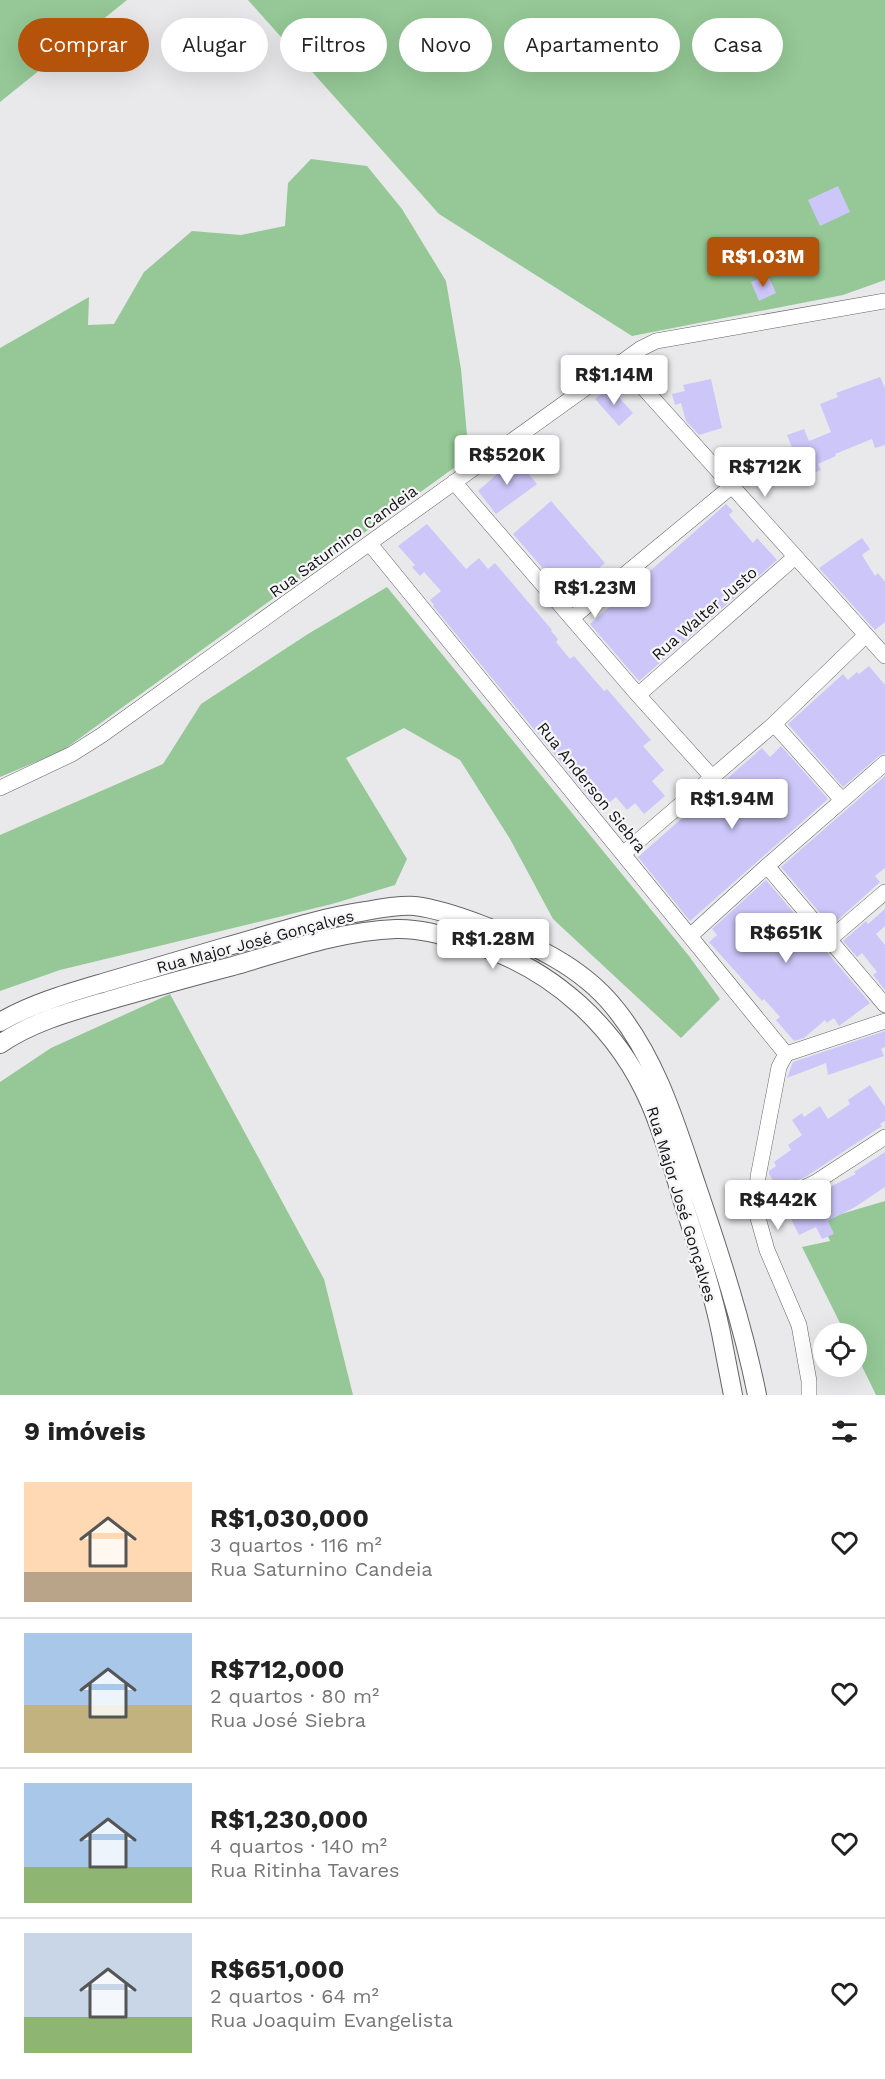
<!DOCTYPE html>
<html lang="pt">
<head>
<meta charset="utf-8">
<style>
  :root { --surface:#fff; --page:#f6f6f6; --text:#222; --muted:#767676; --line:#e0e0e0; --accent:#b45309 }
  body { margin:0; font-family:"Work Sans",sans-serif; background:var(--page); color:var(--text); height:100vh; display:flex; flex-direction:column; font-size:22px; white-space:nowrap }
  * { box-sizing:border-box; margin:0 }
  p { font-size:20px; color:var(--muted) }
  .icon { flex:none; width:33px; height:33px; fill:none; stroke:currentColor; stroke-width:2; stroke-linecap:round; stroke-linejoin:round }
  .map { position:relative; height:1395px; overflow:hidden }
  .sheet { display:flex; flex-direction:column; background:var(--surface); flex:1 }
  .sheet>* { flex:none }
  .top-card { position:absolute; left:18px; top:18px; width:849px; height:54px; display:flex; gap:12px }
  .controls { position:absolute; left:813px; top:1323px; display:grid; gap:12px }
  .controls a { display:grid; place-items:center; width:54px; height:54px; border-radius:50%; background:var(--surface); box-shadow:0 6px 24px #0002; font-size:30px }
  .price { position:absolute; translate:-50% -51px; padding:0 14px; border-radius:6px; background:#fff; color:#222; font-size:20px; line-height:39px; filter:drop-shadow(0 2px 3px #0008) }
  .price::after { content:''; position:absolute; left:50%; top:36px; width:18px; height:14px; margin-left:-9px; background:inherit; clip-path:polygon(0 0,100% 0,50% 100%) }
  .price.active { background:var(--accent); color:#fff }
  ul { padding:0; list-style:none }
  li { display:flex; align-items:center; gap:18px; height:150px; padding:0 24px }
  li+li { border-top:2px solid var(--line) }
  li span { display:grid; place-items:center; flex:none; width:168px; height:120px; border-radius:0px; color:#555 }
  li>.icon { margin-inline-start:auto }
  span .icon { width:72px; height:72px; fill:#fffc; stroke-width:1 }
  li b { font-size:26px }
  h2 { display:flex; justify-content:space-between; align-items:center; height:72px; padding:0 24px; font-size:26px }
  .pill { padding:0 21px; border-radius:27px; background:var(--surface); box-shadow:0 6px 24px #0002; font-size:21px; line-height:54px }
  .pill.active { background:var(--accent); color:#fff }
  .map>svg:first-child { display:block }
  .green { fill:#95c896 }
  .building { fill:#cdc6f9 }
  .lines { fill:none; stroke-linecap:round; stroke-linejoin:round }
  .minor-casing { stroke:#636465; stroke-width:16 }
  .tertiary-casing { stroke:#636465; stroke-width:20 }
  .minor { stroke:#fff; stroke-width:15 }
  .tertiary { stroke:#fff; stroke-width:18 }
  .labels { text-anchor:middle; stroke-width:4.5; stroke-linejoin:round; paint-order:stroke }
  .street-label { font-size:16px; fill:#131314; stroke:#f6f6f8 }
</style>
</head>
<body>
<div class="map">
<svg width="885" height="1395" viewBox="0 0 885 1395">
  <rect width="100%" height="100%" fill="#e9e9eb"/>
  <path class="green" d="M0 0H127L0 102Z
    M248 0H885V280L843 295 632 336 439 214Z
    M311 159 367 166 402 209 446 281 461 369 469 457 62 751 0 777V348L89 297 88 325 114 324 144 272 192 231 241 235 285 226 288 183Z
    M387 587 689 956 720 999 681 1038 553 919 510 839 460 760 404 728 346 758 407 859 395 885 332 904 60 970 0 991V835L163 764 201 704 308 634Z
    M170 994 324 1279 353 1395H0V1082L51 1048Z
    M885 1201V1395H876L857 1356 856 1334 845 1333 802 1247 830 1241 821 1220Z"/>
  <path class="building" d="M838 186 850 212 820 226 808 200Z
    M768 275 776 293 759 301 751 282Z
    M880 377 885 388V445L875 448 872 439 835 454 836 456 818 464 821 470 804 477 787 435 804 429 809 441 831 432 820 404 838 397 836 393Z
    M711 379 722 428 699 435 686 421 681 403 675 405 672 394 685 391 683 385Z
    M610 387 633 413 619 426 595 399Z
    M758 451 759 456 769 452 779 481 746 487 744 477 738 478 729 468 727 456Z
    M515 458 537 484 496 514 478 491Z
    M551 501 605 563 567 596 513 534Z
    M726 504 733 511 729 515 753 543 757 538 777 560 639 681 590 624Z
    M427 524 466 569 479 558 488 569 495 563 552 630 551 631 558 639 556 642 570 659 574 656 604 691 607 689 651 740 643 746 664 770 652 781 665 796 644 814 635 803 627 810 616 797 600 810 433 606 434 605 430 600 441 591 424 572 420 576 412 567 415 565 398 546Z
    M862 538 870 549 862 555 875 576 878 573 885 582V622L875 630 819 568Z
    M869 666 885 685V753L879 756 843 787 788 724 843 674 848 680 857 672 859 674Z
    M781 746 828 799 690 921 638 857 762 748 770 757Z
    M885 776V868L875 876 880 882 831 926 781 867Z
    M766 880 870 1003 839 1026 834 1018 827 1023 825 1020 804 1038 794 1041 776 1020 780 1017 764 999 762 1001 709 942 717 935 712 929Z
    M885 909V926L876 934 885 945V990L873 975 877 972 862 953 857 957 843 941 866 921 868 924Z
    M885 1031V1047L881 1049 884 1056 828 1075 826 1063 787 1078 793 1062Z
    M870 1085 885 1107V1121L880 1124 882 1126 807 1176 779 1189 769 1174V1171L776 1166 774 1162 791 1150 788 1145 802 1135 792 1120 802 1113 804 1117 820 1106 828 1119 850 1104 848 1100Z
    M885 1152V1187L855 1207 828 1221 834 1234 822 1239 816 1227 799 1235 788 1213V1208L856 1174 854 1172Z"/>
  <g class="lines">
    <g class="minor-casing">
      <path id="minor" d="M620 362 885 656
        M454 482 638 695 712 777
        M370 544 786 1054
        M572 618 732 486
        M638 695 795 557
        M774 724 842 800
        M0 788 72 754 102 735 640 349 656 341 679 337 885 301
        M623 854 774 724 865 636
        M767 866 885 1005
        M690 936 767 866 885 763
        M830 939 885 892
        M756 1211 816 1182 885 1137
        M809 1395V1381L799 1325 767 1250 756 1211 758 1177 779 1067 786 1054 885 1021"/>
    </g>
    <g class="tertiary-casing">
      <path id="tertiary" d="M0 1022C33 1003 69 993 106 982 146 970 185 959 225 947 272 934 318 918 366 911 382 908 399 905 415 906 438 909 461 917 482 925 530 943 581 966 614 1007 657 1059 676 1125 697 1187 720 1255 743 1325 757 1395
        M0 1044C35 1020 77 1010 117 998 155 987 194 976 233 966 286 951 340 931 396 929 422 928 448 937 473 944 552 968 617 1027 650 1103 664 1135 673 1169 683 1202 697 1245 712 1289 721 1333 725 1354 729 1374 733 1395"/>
    </g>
    <use href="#minor" class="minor"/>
    <use href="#tertiary" class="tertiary"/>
  </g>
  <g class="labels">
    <g class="street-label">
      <text transform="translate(343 541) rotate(-36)" y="6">Rua Saturnino Candeia</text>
      <text transform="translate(704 613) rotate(-41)" y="6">Rua Walter Justo</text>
      <text transform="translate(592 787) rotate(51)" y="6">Rua Anderson Siebra</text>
      <text transform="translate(255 941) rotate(-15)" y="6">Rua Major José Gonçalves</text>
      <text transform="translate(682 1204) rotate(73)" y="6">Rua Major José Gonçalves</text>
    </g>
  </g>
</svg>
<div class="controls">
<a><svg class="icon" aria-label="locate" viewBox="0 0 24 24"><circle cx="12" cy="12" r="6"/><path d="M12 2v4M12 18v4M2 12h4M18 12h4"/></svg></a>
</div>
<b class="price active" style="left:763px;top:288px">R$1.03M</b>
<b class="price" style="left:614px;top:406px">R$1.14M</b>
<b class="price" style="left:507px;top:486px">R$520K</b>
<b class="price" style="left:765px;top:498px">R$712K</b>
<b class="price" style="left:595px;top:619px">R$1.23M</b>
<b class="price" style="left:732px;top:830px">R$1.94M</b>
<b class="price" style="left:786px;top:964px">R$651K</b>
<b class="price" style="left:493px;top:970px">R$1.28M</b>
<b class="price" style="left:778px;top:1231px">R$442K</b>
<div class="top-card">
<a class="pill active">Comprar</a>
<a class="pill">Alugar</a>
<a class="pill">Filtros</a>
<a class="pill">Novo</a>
<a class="pill">Apartamento</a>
<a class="pill">Casa</a>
</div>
</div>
<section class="sheet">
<h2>9 imóveis<svg class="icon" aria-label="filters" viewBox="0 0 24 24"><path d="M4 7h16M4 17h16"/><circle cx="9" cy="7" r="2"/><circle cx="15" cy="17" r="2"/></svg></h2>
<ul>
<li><span style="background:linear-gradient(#ffd9b3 75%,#b9a48a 0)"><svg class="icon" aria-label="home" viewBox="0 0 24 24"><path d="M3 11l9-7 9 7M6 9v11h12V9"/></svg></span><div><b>R$1,030,000</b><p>3 quartos · 116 m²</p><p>Rua Saturnino Candeia</p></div><svg class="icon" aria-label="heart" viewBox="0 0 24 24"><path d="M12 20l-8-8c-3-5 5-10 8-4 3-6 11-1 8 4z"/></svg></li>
<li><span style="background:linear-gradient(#a9c7e8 60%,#c2b280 0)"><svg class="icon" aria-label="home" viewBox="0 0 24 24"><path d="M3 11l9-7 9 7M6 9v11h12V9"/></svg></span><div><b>R$712,000</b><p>2 quartos · 80 m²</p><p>Rua José Siebra</p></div><svg class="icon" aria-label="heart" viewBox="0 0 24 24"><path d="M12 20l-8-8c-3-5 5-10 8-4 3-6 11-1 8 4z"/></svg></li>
<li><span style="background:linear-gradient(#a9c7e8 70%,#8fb573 0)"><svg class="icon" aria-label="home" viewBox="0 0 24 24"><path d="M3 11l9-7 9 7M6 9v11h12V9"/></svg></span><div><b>R$1,230,000</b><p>4 quartos · 140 m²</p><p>Rua Ritinha Tavares</p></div><svg class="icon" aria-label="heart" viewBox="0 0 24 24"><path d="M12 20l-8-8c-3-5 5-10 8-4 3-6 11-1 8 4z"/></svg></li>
<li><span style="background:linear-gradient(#c9d6e8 70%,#8fb573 0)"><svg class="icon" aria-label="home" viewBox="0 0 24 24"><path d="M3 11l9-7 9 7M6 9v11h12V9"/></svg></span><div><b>R$651,000</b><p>2 quartos · 64 m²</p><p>Rua Joaquim Evangelista</p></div><svg class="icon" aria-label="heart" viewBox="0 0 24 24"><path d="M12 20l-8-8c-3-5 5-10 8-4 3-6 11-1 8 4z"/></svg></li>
</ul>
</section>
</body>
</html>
